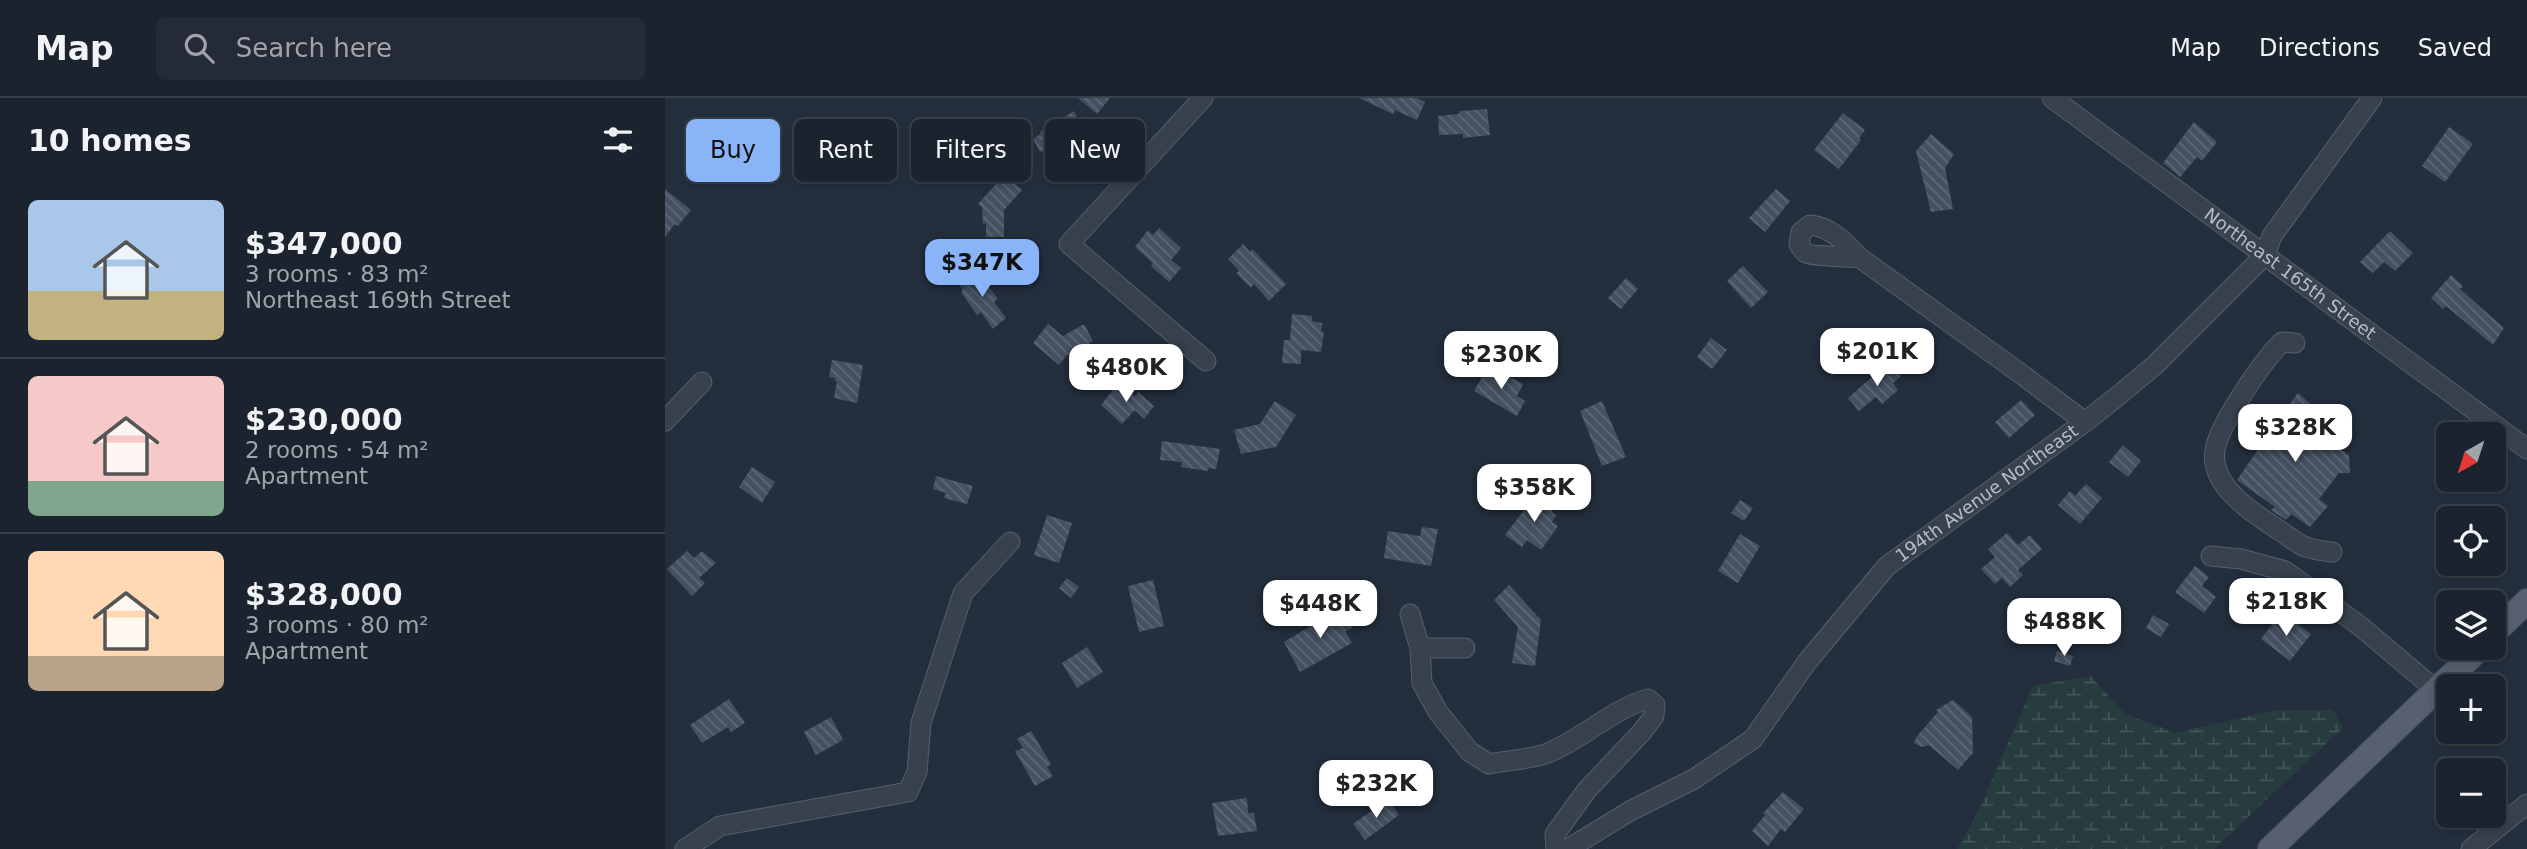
<!DOCTYPE html>
<html lang="en">
<head>
<meta charset="utf-8">
<style>
  :root { --surface:#1b232e; --page:#242b36; --text:#f1f3f6; --muted:#a0a4aa; --line:#39404a; --accent:#8ab4f8 }
  body { margin:0; font-family:"DejaVu Sans",sans-serif; background:var(--page); color:var(--text); height:100vh; display:flex; flex-direction:column; font-size:26px; white-space:nowrap }
  * { box-sizing:border-box; margin:0 }
  p { font-size:23px; color:var(--muted) }
  .icon { flex:none; width:38px; height:38px; fill:none; stroke:currentColor; stroke-width:2; stroke-linecap:round; stroke-linejoin:round }
  .map { position:relative; flex:1; overflow:hidden }
  .panel { display:flex; flex-direction:column; background:var(--surface); width:665px }
  .panel>* { flex:none }
  .guide { position:absolute; left:21px; top:21px; width:665px; height:63px; display:flex; gap:14px }
  .needle { width:46px; rotate:219deg }
  .buttons { position:absolute; left:1771px; top:324px; display:grid; gap:14px }
  .buttons a { display:grid; place-items:center; width:70px; height:70px; border-radius:10px; background:var(--surface); box-shadow:0 4px 10px #0003,0 0 0 2px var(--line); font-size:35px }
  .price { position:absolute; translate:-50% -60px; padding:0 16px; border-radius:14px; background:#fff; color:#222; font-size:23px; line-height:46px; filter:drop-shadow(0 2px 4px #0008) }
  .price::after { content:''; position:absolute; left:50%; top:42px; width:21px; height:16px; margin-left:-10px; background:inherit; clip-path:polygon(0 0,100% 0,50% 100%) }
  .price.current { background:var(--accent); color:#111 }
  ul { padding:0; list-style:none }
  li { display:flex; align-items:center; gap:21px; height:175px; padding:0 28px }
  li+li { border-top:2px solid var(--line) }
  li span { display:grid; place-items:center; flex:none; width:196px; height:140px; border-radius:10px; color:#555 }
  li>.icon { margin-inline-start:auto }
  span .icon { width:84px; height:84px; fill:#fffc; stroke-width:1 }
  li b { font-size:30px }
  h2 { display:flex; justify-content:space-between; align-items:center; height:84px; padding:0 28px; font-size:30px }
  .tag { padding:0 24px; border-radius:10px; background:var(--surface); box-shadow:0 4px 10px #0003,0 0 0 2px var(--line); font-size:24px; line-height:63px }
  .tag.current { background:var(--accent); color:#111 }
  header { display:flex; align-items:center; gap:42px; box-sizing:border-box; height:98px; padding:0 35px; background:var(--surface); border-bottom:2px solid var(--line) }
  header strong { font-size:33px }
  nav { display:flex; gap:38px; margin-inline-start:auto; font-size:24px }
  .search { width:490px; height:63px; background:var(--page); display:flex; align-items:center; gap:18px; box-sizing:border-box; padding:0 24px; border-radius:10px; color:var(--muted); font-size:26px }
  main { display:flex; flex:1; min-height:0 }
  .map>svg:first-child { display:block }
  .wetland { fill:url(#wetland-marsh) }
  .building { fill:url(#building-back-hatch) }
  .lines { fill:none; stroke-linecap:round; stroke-linejoin:round }
  .minor-casing { stroke:#565f6c; stroke-width:21 }
  .major-casing { stroke:#414a57; stroke-width:26 }
  .minor { stroke:#38414e; stroke-width:19 }
  .major { stroke:#56606e; stroke-width:24 }
  .labels { text-anchor:middle; stroke-width:5; stroke-linejoin:round; paint-order:stroke }
  .street-label { font-size:18px; fill:#b4bcc9; stroke:#1d2633 }
</style>
</head>
<body>
<header>
<strong>Map</strong>
<div class="search"><svg class="icon" aria-label="search" viewBox="0 0 24 24"><circle cx="10" cy="10" r="6"/><path d="M15 15l6 6"/></svg>Search here</div>
<nav><a>Map</a><a>Directions</a><a>Saved</a></nav>
</header>
<main>
<section class="panel">
<h2>10 homes<svg class="icon" aria-label="filters" viewBox="0 0 24 24"><path d="M4 7h16M4 17h16"/><circle cx="9" cy="7" r="2"/><circle cx="15" cy="17" r="2"/></svg></h2>
<ul>
<li><span style="background:linear-gradient(#a9c7e8 65%,#c2b280 0)"><svg class="icon" aria-label="home" viewBox="0 0 24 24"><path d="M3 11l9-7 9 7M6 9v11h12V9"/></svg></span><div><b>$347,000</b><p>3 rooms · 83 m²</p><p>Northeast 169th Street</p></div></li>
<li><span style="background:linear-gradient(#f6c9c9 75%,#7fa58c 0)"><svg class="icon" aria-label="home" viewBox="0 0 24 24"><path d="M3 11l9-7 9 7M6 9v11h12V9"/></svg></span><div><b>$230,000</b><p>2 rooms · 54 m²</p><p>Apartment</p></div></li>
<li><span style="background:linear-gradient(#ffd9b3 75%,#b9a48a 0)"><svg class="icon" aria-label="home" viewBox="0 0 24 24"><path d="M3 11l9-7 9 7M6 9v11h12V9"/></svg></span><div><b>$328,000</b><p>3 rooms · 80 m²</p><p>Apartment</p></div></li>
</ul>
</section>
<div class="map">
<svg width="1862" height="751" viewBox="0 0 1862 751">
  <defs>
    <pattern id="wetland-marsh" width="20" height="14" patternUnits="userSpaceOnUse" patternTransform="scale(1.75)"><rect width="20" height="14" fill="#263c3f"/><path d="M1 5h8M5 5V1M11 12h8M15 12V8" fill="none" stroke="#435659"/></pattern>
    <pattern id="building-back-hatch" width="6" height="6" patternUnits="userSpaceOnUse" patternTransform="scale(1.75)"><rect width="6" height="6" fill="#455162"/><path d="M-1 5l2 2M0 0l6 6M5-1l2 2" fill="none" stroke="#5d6877"/></pattern>
  </defs>
  <rect width="100%" height="100%" fill="#242f3e"/>
  <path class="wetland" d="M1426 578 1460 616 1511 635 1611 612H1668L1678 630 1549 751H1292L1312 716 1368 588Z"/>
  <path class="building" d="M413 0H445L432 16Z
    M694 0H752L760 4 752 22 730 12 728 16Z
    M822 11 825 37 798 40V36L774 37 773 18 794 16V13Z
    M409 13 420 35 400 46 404 70 386 74 381 51 375 54 368 41 376 36 375 34Z
    M1178 15 1200 32 1194 40 1196 42 1174 71 1149 52Z
    M68 23 81 40 57 61 38 38 54 26 57 31Z
    M1529 24 1552 44 1537 63 1532 59 1515 79 1498 65Z
    M1784 29 1808 46 1780 84 1757 68Z
    M1266 36 1289 56 1280 70 1288 111 1266 114 1251 53Z
    M339 77 357 92 339 112V139H321V125L318 126 317 109 313 106Z
    M0 91 26 112 13 128 10 126 0 139Z
    M1111 91 1125 103 1100 134 1084 120Z
    M494 130 516 150 506 162 516 170 504 184 486 168 488 165 470 149 483 132 488 137Z
    M1725 133 1748 155 1730 173 1719 164 1708 175 1695 164Z
    M578 146 585 154 587 151 621 186 604 203 589 186 586 190 571 175 574 173 563 161Z
    M1078 168 1103 194 1086 210 1062 183Z
    M311 171 333 201 329 204 341 220 328 231 316 214 312 217 296 194 298 192 294 186Z
    M1786 177 1798 188 1795 191 1839 230 1828 247 1781 208 1778 211 1766 200Z
    M961 180 973 191 956 211 943 200Z
    M627 216 647 218V223L657 225 656 234H659L656 254 636 252V266L617 265 619 242H625Z
    M383 226 398 238 419 226 428 243 412 253 407 259 403 256 394 267 368 245Z
    M1046 240 1062 252 1047 271 1032 259Z
    M167 262 198 267 192 305 169 300 172 283H170V280L164 279Z
    M1224 264 1236 278 1228 285 1233 292 1217 306 1211 299 1194 313 1183 300Z
    M821 272 830 276 832 272 858 286 852 298 860 303 852 318 809 293Z
    M454 284 470 298 473 294 489 308 479 321 470 312 457 326 436 307Z
    M1633 295 1661 319 1651 333 1684 357 1685 375H1674L1654 401 1663 408 1645 429 1626 416 1621 422 1606 412 1610 409 1572 382 1602 338 1596 334 1604 324 1609 327Z
    M1356 302 1370 317 1344 340 1330 324Z
    M610 303 631 317 611 349 576 356 569 332 595 326Z
    M937 303 961 359 937 368 915 313Z
    M497 343 555 351 551 371 543 370V373L516 369 517 364 495 362Z
    M1458 347 1476 363 1463 379 1444 364Z
    M87 369 110 384 97 405 74 389Z
    M271 378 308 388 302 406 279 400 281 395 268 391Z
    M1421 386 1437 400 1415 426 1393 407 1405 393 1410 398Z
    M872 395 891 408 887 414 891 417 887 424 893 428 876 452 862 442 857 449 840 437Z
    M1075 402 1088 410 1079 423 1066 415Z
    M382 417 407 425 394 465 369 457Z
    M757 429 773 431 766 468 719 460 723 433 755 438Z
    M1342 435 1353 447 1365 437 1377 451 1353 472 1358 477 1345 489 1337 480 1330 486 1316 471 1330 459 1323 451Z
    M1075 436 1095 448 1073 485 1053 473Z
    M22 453 29 460 37 453 51 465 34 480 40 485 27 498 2 471Z
    M1530 468 1544 479 1537 488 1551 499 1539 515 1510 494Z
    M402 480 414 489 406 500 394 490Z
    M488 482 499 528 474 534 463 488Z
    M844 487 876 522 870 568 847 565 853 529 829 502Z
    M676 510 687 530 680 533 687 545 635 574 619 544Z
    M1488 517 1504 526 1496 539 1481 530Z
    M1612 520 1624 530 1629 523 1646 536 1625 563 1596 541Z
    M422 549 438 574 412 590 397 565Z
    M1392 553 1408 558 1405 568 1389 563Z
    M64 601 80 625 66 634 63 629 37 645 25 627Z
    M1288 602 1307 619 1308 655 1293 672 1264 647 1257 649 1249 645 1252 638 1273 614 1271 612Z
    M166 619 178 642 151 657 139 634Z
    M366 633 386 666 382 669 388 678 370 688 350 653 358 650 352 641Z
    M1118 694 1139 711 1120 734 1116 731 1103 748 1087 733 1100 717 1098 715Z
    M582 700 583 715H589L592 733 553 738 547 705Z
    M723 701 734 717 700 742 688 726Z"/>
  <g class="lines">
    <g class="minor-casing">
      <g id="minor">
        <path d="M538 0 404 146 541 263"/>
        <path id="s1" d="M1387 0 1862 351"/>
        <path d="M1195 160C1186 159 1145 158 1141 155 1139 154 1135 148 1134 146L1136 134 1145 127C1167 129 1180 145 1195 160L1359 278 1420 324"/>
        <path d="M1630 245 1617 244C1598 263 1554 326 1550 352 1544 388 1589 416 1614 432 1622 437 1632 446 1641 449 1649 452 1659 453 1667 454"/>
        <path d="M0 323 37 284"/>
        <path d="M1546 458 1576 461 1620 473 1695 528 1771 592"/>
        <path d="M745 516 755 550 757 585 773 614 805 654 824 666C842 662 865 662 883 655 918 641 947 611 983 601L990 607 989 618 976 635 922 692 890 736 891 751"/>
        <path d="M755 550H800"/>
        <path d="M20 751 55 728 243 694 252 674 256 625 298 495 345 444"/>
        <path id="s2" d="M903 751 965 713 1029 681 1088 641 1142 564 1222 468 1420 324 1454 297 1490 267 1600 157 1607 138 1707 0"/>
        <path d="M1806 751 1862 706"/>
      </g>
    </g>
    <g class="major-casing">
      <path id="major" d="M1829 535 1862 503
        M1605 751 1815 550"/>
    </g>
    <use href="#minor" class="minor"/>
    <use href="#major" class="major"/>
  </g>
  <g class="labels">
    <g class="street-label">
      <text dy="6" stroke="none"><textPath href="#s1" startOffset="296">Northeast 165th Street</textPath></text>
      <text dy="6" stroke="none"><textPath href="#s2" startOffset="558">194th Avenue Northeast</textPath></text>
    </g>
  </g>
</svg>
<div class="buttons">
<a><svg class="needle" viewBox="-14 -14 28 28"><path d="M0-13l5 13h-10z" fill="#e53935"/><path d="M0 13l5-13h-10z" fill="#a0a4aa"/></svg></a>
<a><svg class="icon" aria-label="locate" viewBox="0 0 24 24"><circle cx="12" cy="12" r="6"/><path d="M12 2v4M12 18v4M2 12h4M18 12h4"/></svg></a>
<a><svg class="icon" aria-label="layers" viewBox="0 0 24 24"><path d="M12 4l9 5-9 5-9-5zM3 14l9 5 9-5"/></svg></a>
<a>+</a>
<a>−</a>
</div>
<b class="price current" style="left:317px;top:201px">$347K</b>
<b class="price" style="left:1212px;top:290px">$201K</b>
<b class="price" style="left:836px;top:293px">$230K</b>
<b class="price" style="left:461px;top:306px">$480K</b>
<b class="price" style="left:1630px;top:366px">$328K</b>
<b class="price" style="left:869px;top:426px">$358K</b>
<b class="price" style="left:1621px;top:540px">$218K</b>
<b class="price" style="left:655px;top:542px">$448K</b>
<b class="price" style="left:1399px;top:560px">$488K</b>
<b class="price" style="left:711px;top:722px">$232K</b>
<div class="guide">
<a class="tag current">Buy</a>
<a class="tag">Rent</a>
<a class="tag">Filters</a>
<a class="tag">New</a>
</div>
</div>
</main>
</body>
</html>
